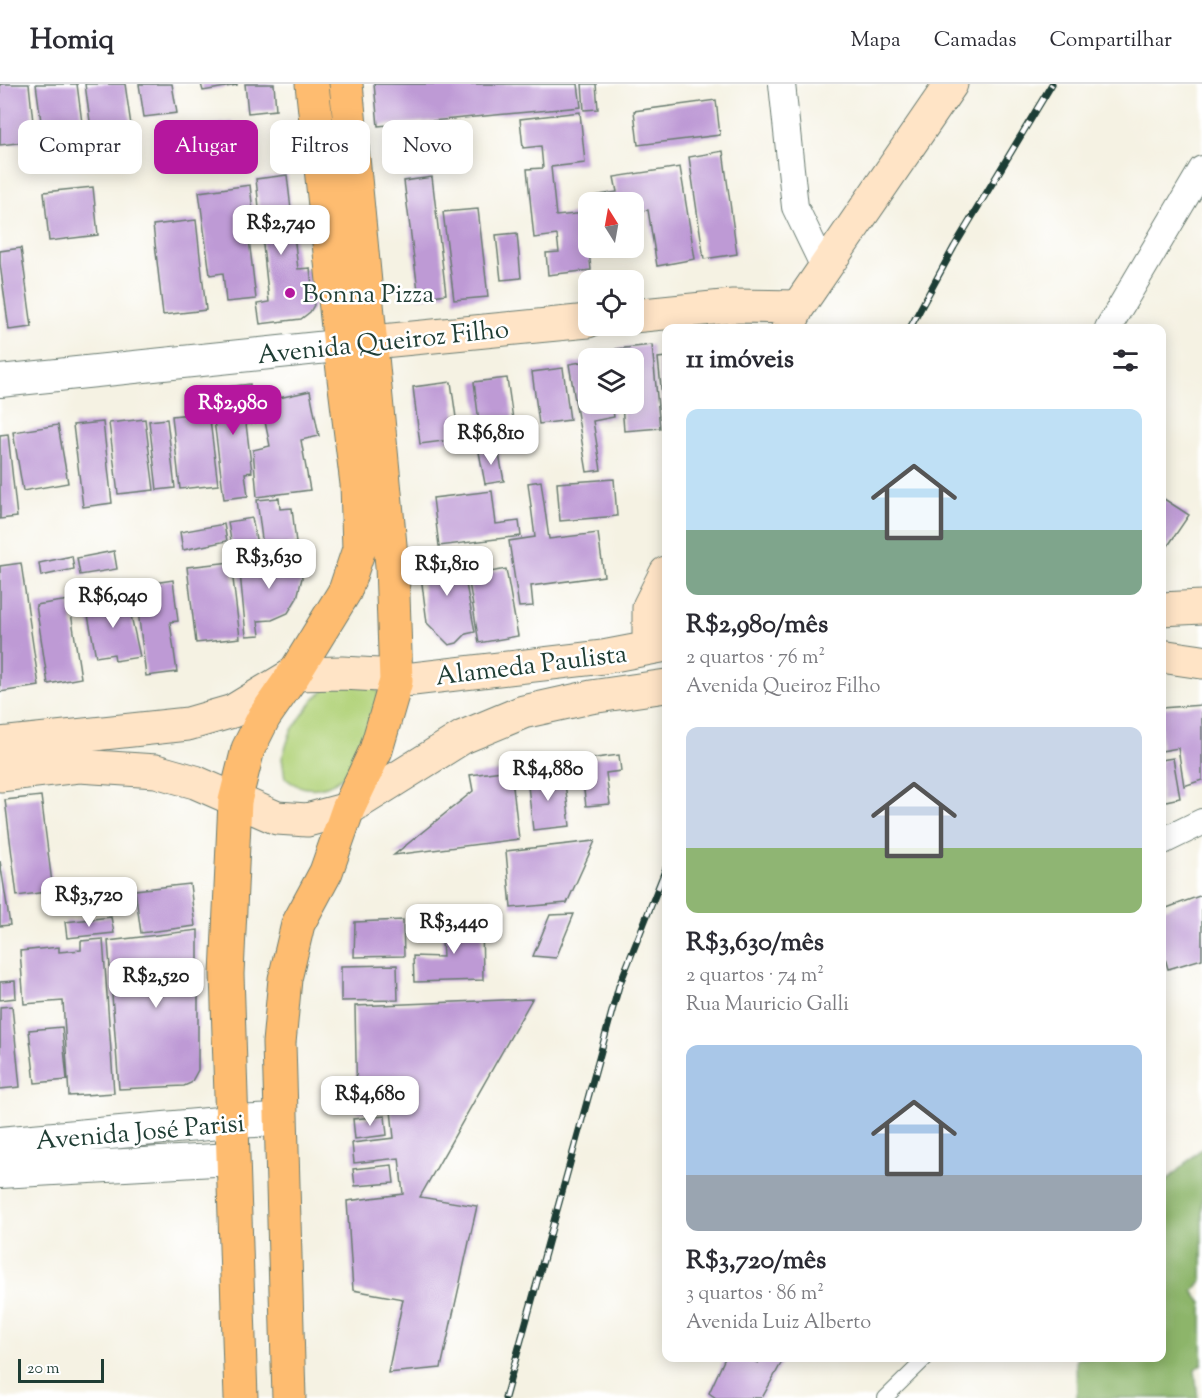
<!DOCTYPE html>
<html lang="pt">
<head>
<meta charset="utf-8">
<style>
  :root { --surface:#fff; --page:#f7f7f7; --text:#2b2b33; --muted:#7c7c81; --line:#e1e1e2; --accent:#b5179e }
  body { margin:0; font-family:"Sorts Mill Goudy",serif; background:var(--page); color:var(--text); height:100vh; display:flex; flex-direction:column; font-size:22px; white-space:nowrap }
  * { box-sizing:border-box; margin:0 }
  p { font-size:20px; color:var(--muted) }
  .icon { flex:none; width:33px; height:33px; fill:none; stroke:currentColor; stroke-width:2; stroke-linecap:round; stroke-linejoin:round }
  .map { position:relative; flex:1; overflow:hidden }
  .side { position:absolute; left:662px; top:240px; width:504px; height:1038px; display:flex; flex-direction:column; background:var(--surface); border-radius:12px; box-shadow:0 3px 15px #0003 }
  .side>* { flex:none }
  .guide { position:absolute; left:18px; top:36px; width:554px; height:54px; display:flex; gap:12px }
  .needle { width:39px; rotate:349deg }
  .controls { position:absolute; left:578px; top:108px; display:grid; gap:12px }
  .controls a { display:grid; place-items:center; width:66px; height:66px; border-radius:12px; background:var(--surface); box-shadow:0 3px 15px #0003; font-size:30px }
  .scale { position:absolute; left:18px; bottom:15px; width:86px; box-sizing:border-box; padding-left:6px; border:3px solid #1f3d34; border-top:0; font-size:16px; line-height:21px; white-space:nowrap; color:#1f3d34; -webkit-text-stroke:4px #fff; paint-order:stroke }
  .price { position:absolute; translate:-50% -51px; padding:0 14px; border-radius:12px; background:#fff; color:#222; font-size:20px; line-height:39px; filter:drop-shadow(0 2px 3px #0008) }
  .price::after { content:''; position:absolute; left:50%; top:36px; width:18px; height:14px; margin-left:-9px; background:inherit; clip-path:polygon(0 0,100% 0,50% 100%) }
  .price.current { background:var(--accent); color:#fff }
  ul { padding:0; list-style:none }
  li { display:grid; align-content:center; gap:12px; height:318px; padding:0 24px }
  li span { display:grid; place-items:center; height:186px; border-radius:12px; color:#555 }
  li>.icon { margin-inline-start:auto }
  span .icon { width:108px; height:108px; fill:#fffc; stroke-width:1 }
  li b { font-size:26px }
  h2 { display:flex; justify-content:space-between; align-items:center; height:72px; padding:0 24px; font-size:26px }
  .pill { padding:0 21px; border-radius:12px; background:var(--surface); box-shadow:0 3px 15px #0003; font-size:21px; line-height:54px }
  .pill.current { background:var(--accent); color:#fff }
  header { display:flex; align-items:center; gap:36px; box-sizing:border-box; height:84px; padding:0 30px; background:var(--surface); border-bottom:2px solid var(--line) }
  header strong { font-size:28px }
  nav { display:flex; gap:33px; margin-inline-start:auto; font-size:21px }
  .map>svg:first-child { display:block }
  .green { fill:#b2d37a; stroke:#688857; stroke-width:1.5 }
  .forest { fill:#8db56a; stroke:#56794f; stroke-width:1.5 }
  .building { fill:#be9ad5 }
  .lines { fill:none; stroke-linecap:round; stroke-linejoin:round }
  .service-casing { stroke:#6a7c71; stroke-width:16 }
  .minor-casing { stroke:#6a7c71; stroke-width:28 }
  .tertiary-casing { stroke:#6a7c71; stroke-width:34 }
  .secondary-casing { stroke:#6a7c71; stroke-width:35 }
  .primary-casing { stroke:#6a7c71; stroke-width:35 }
  .service { stroke:#fff; stroke-width:14 }
  .minor { stroke:#fff; stroke-width:26 }
  .tertiary { stroke:#fff; stroke-width:32 }
  .secondary { stroke:#ffe4c6; stroke-width:33 }
  .primary { stroke:#febc70; stroke-width:33 }
  .rail-casing { stroke:#1f3d34; stroke-width:7 }
  .rail { stroke:#fff; stroke-width:4.5; stroke-dasharray:14; stroke-linecap:butt }
  .poi-dot { fill:#b5179e; stroke:#fff; stroke-width:2 }
  .labels { text-anchor:middle; stroke-width:5; stroke-linejoin:round; paint-order:stroke }
  .poi-label { font-size:26px; fill:#1f3d34; stroke:#fff; text-anchor:start }
  .street-label { font-size:26px; fill:#1f3d34; stroke:#fff }
</style>
</head>
<body>
<header>
<strong>Homiq</strong>
<nav><a>Mapa</a><a>Camadas</a><a>Compartilhar</a></nav>
</header>
<div class="map">
<svg width="1202" height="1314" viewBox="0 0 1202 1314">
  <rect width="100%" height="100%" fill="#fff"/>
  <filter id="ink" filterUnits="userSpaceOnUse"><feTurbulence type="fractalNoise" baseFrequency=".0167" numOctaves="2"/><feDisplacementMap in="SourceGraphic" scale="12" xChannelSelector="R" yChannelSelector="G"/><feConvolveMatrix kernelMatrix="1 2 1 2 8 2 1 2 1" color-interpolation-filters="sRGB"/></filter>
  <filter id="wash" filterUnits="userSpaceOnUse"><feTurbulence type="fractalNoise" baseFrequency=".008" numOctaves="4" result="noise"/><feDisplacementMap in="SourceGraphic" scale="24" xChannelSelector="R" yChannelSelector="G"/><feGaussianBlur stdDeviation="1.35" result="paint"/><feColorMatrix in="noise" values="0 0 0 0 0 0 0 0 0 0 0 0 0 0 0 0 0 1.4 0 .05"/><feComposite in="paint" operator="in"/></filter>
  <g filter="url(#wash)">
    <rect width="100%" height="100%" fill="#f5f2e3"/>
    <path class="green" d="M359 594 383 611 348 687C332 706 305 711 285 694L282 674 291 647 314 615 335 598Z"/>
    <path class="forest" d="M1202 1064V1197L1193 1207 1202 1219V1280L1195 1285 1198 1314H1077L1076 1274H1161V1102Z"/>
    <g id="blocks">
      <path class="building" d="M0 0H29L35 57 0 61Z
        M36 0H77L86 70 46 75Z
        M85 0H125L134 62 94 67Z
        M139 0H172L177 29 144 33Z
        M201 0H237V1L203 7Z
        M245 0H274L276 26 248 29Z
        M374 0H578L581 23 378 42Z
        M582 0H596L598 25 584 26Z
        M716 16 720 51 638 61 634 27Z
        M580 28 585 79 551 83 556 132 585 129 591 186 548 191 546 169 559 168 557 151 534 154 527 85 543 84 541 62 523 64 520 35Z
        M233 38 239 81 201 86 196 43Z
        M456 42 461 75 401 83 397 50Z
        M723 67 737 170 704 175 689 73Z
        M680 83 695 175 657 182 648 126 633 128V118H594L593 112 617 108 614 93Z
        M287 91 298 185 310 184 314 221 310 228 301 235 260 240 257 220 269 218 256 95Z
        M432 93 446 210 419 214 404 97Z
        M250 101 254 137 247 138 256 215 226 218 223 189 210 191 199 108Z
        M93 103 98 151 49 157 44 108Z
        M478 125 488 213 454 216 443 128Z
        M196 136 206 226 163 231 153 141Z
        M517 149 521 194 501 196 496 151Z
        M21 164 32 243 9 246 0 180V167Z
        M652 261 660 344 624 347 622 320H633V274H617L616 265Z
        M666 273V333H664L658 274Z
        M588 277V320H612L614 333 593 337 601 386 587 388 569 280Z
        M563 284 570 336 539 340 532 288Z
        M507 294 514 342 480 346 474 298Z
        M451 298 459 355 420 360 413 303Z
        M250 300 255 339 246 340 252 388 245 389 248 412 224 415 210 305Z
        M310 307 319 352 301 356 310 406 257 413 253 366 270 362 261 318Z
        M209 328 218 401 180 405 172 332Z
        M145 335 154 406 118 410 109 339Z
        M167 335 175 404 157 406 149 337Z
        M103 338 112 419 83 423 73 341Z
        M58 341 68 399 23 407 13 348Z
        M8 350 17 433 0 435V351Z
        M498 365 504 397 485 400 479 368Z
        M614 395 617 432 560 437 557 399Z
        M541 397 549 455 598 449 604 492 531 502 533 522 519 523 509 457 535 453 528 399Z
        M492 407 496 440 519 437 521 452 439 462 433 414Z
        M1161 413 1189 431 1161 472Z
        M279 414 280 425 292 424 296 459 287 460 288 469 264 471 257 416Z
        M252 434 259 471 234 475 228 438Z
        M224 440 227 457 183 466 180 448Z
        M114 467 117 485 80 491 77 474Z
        M460 468 475 548 466 550 457 559 449 561 427 539 419 476Z
        M72 472 74 485 41 492 39 479Z
        M300 472 302 494 297 514 288 529 272 536 258 537 260 551 246 552 239 478Z
        M231 478 240 554 196 559 187 483Z
        M21 479 39 602 0 608V482Z
        M506 485 518 552 479 559 468 492Z
        M173 496 178 537 170 538 177 588 146 592 136 510 155 507 154 499Z
        M127 513 140 573 115 577 114 570 96 573 86 521Z
        M69 516 81 594 48 600 36 521Z
        M1202 621V696L1184 702 1178 664 1161 667V624Z
        M619 671 621 687 606 689 610 720 586 722 580 676Z
        M1173 674 1180 714 1161 718V676Z
        M511 686 519 755 394 771 473 707 470 691Z
        M564 690 570 742 533 746 527 693Z
        M41 712 53 807 17 812 5 716Z
        M595 757 567 819 511 824 506 767Z
        M0 777 10 841 0 842Z
        M190 800 195 842 141 849 135 806Z
        M1202 811V875L1168 885 1161 860V826Z
        M574 830 556 874 533 872 550 831Z
        M111 833 114 849 67 854 65 838Z
        M403 836 404 872 354 873 355 838Z
        M482 836 483 896 414 898 413 872 443 873 441 838Z
        M198 846V986L191 999 184 1002 119 1005 108 857Z
        M103 855 114 1009 69 1012 63 917 24 920 20 867 59 863V868L81 866V857Z
        M397 881 398 916 341 917V882Z
        M15 897 16 914 0 916V898Z
        M532 915 420 1113 477 1122 441 1284 388 1289 403 1215 353 1206 347 1117 403 1110 399 1074 354 1079 352 1059 394 1054 391 1027 357 1028 355 922Z
        M12 922 20 1003 0 1005V923Z
        M62 943 67 996 35 999 29 946Z
        M385 1032 387 1051 355 1055 353 1035Z
        M392 1081 394 1099 355 1102 353 1085Z
        M725 1274H747L758 1279 760 1274H784L762 1314H716L709 1309Z"/>
    </g>
  </g>
  <g filter="url(#ink)">
    <use href="#blocks" fill-opacity="0" stroke="#6a7c71" stroke-width="1.5"/>
    <g class="lines">
      <g class="service-casing">
        <path id="service" d="M885 1314 926 1274"/>
      </g>
      <g class="minor-casing">
        <path id="minor" d="M782 0 795 123 825 185
          M1108 244 1202 85
          M1161 758 1202 738"/>
      </g>
      <g class="tertiary-casing">
        <path id="tertiary" d="M0 297 366 259
          M0 1059 230 1038 280 1036
          M0 1088 232 1075"/>
      </g>
      <g class="secondary-casing">
        <path id="secondary" d="M633 232 733 222 798 223
          M788 244 798 223 951 0
          M372 258 588 237
          M1161 525 1202 523
          M649 563V523L666 489
          M1161 572 1202 578
          M0 660 188 640 233 627 294 590 342 589 379 591 396 597 603 573 666 561
          M0 691 79 682 156 687 195 698 277 734 307 736 348 725 463 653 523 628 591 613 666 602"/>
      </g>
      <g class="primary-casing">
        <path id="primary" d="M241 1314 227 890 235 717 248 665 264 633 294 590 345 507 359 465 357 400 340 262 312 0
          M289 1314 279 959 285 895 298 840 326 788 348 725 376 666 396 597 392 482 346 0"/>
      </g>
      <use href="#service" class="service"/>
      <use href="#minor" class="minor"/>
      <use href="#tertiary" class="tertiary"/>
      <use href="#secondary" class="secondary"/>
      <use href="#primary" class="primary"/>
      <g class="rail-casing">
        <path id="rail" d="M910 244 954 163 1052 0
          M505 1314 619 902 666 784"/>
      </g>
      <use href="#rail" class="rail"/>
    </g>
  </g>
  <circle class="poi-dot" cx="290" cy="209" r="6"/>
  <g class="labels">
    <g class="poi-label">
      <text x="302" y="218">Bonna Pizza</text>
    </g>
    <g class="street-label">
      <text transform="translate(383 257) rotate(-6)" y="9">Avenida Queiroz Filho</text>
      <text transform="translate(531 580) rotate(-7)" y="9">Alameda Paulista</text>
      <text transform="translate(140 1047) rotate(-5)" y="9">Avenida José Parisi</text>
    </g>
  </g>
</svg>
<div class="controls">
<a><svg class="needle" viewBox="-14 -14 28 28"><path d="M0-13l5 13h-10z" fill="#e53935"/><path d="M0 13l5-13h-10z" fill="#7c7c81"/></svg></a>
<a><svg class="icon" aria-label="locate" viewBox="0 0 24 24"><circle cx="12" cy="12" r="6"/><path d="M12 2v4M12 18v4M2 12h4M18 12h4"/></svg></a>
<a><svg class="icon" aria-label="layers" viewBox="0 0 24 24"><path d="M12 4l9 5-9 5-9-5zM3 14l9 5 9-5"/></svg></a>
</div>
<div class="scale">20 m</div>
<b class="price" style="left:281px;top:172px">R$2,740</b>
<b class="price current" style="left:233px;top:352px">R$2,980</b>
<b class="price" style="left:491px;top:382px">R$6,810</b>
<b class="price" style="left:269px;top:506px">R$3,630</b>
<b class="price" style="left:447px;top:513px">R$1,810</b>
<b class="price" style="left:113px;top:545px">R$6,040</b>
<b class="price" style="left:548px;top:718px">R$4,880</b>
<b class="price" style="left:89px;top:844px">R$3,720</b>
<b class="price" style="left:454px;top:871px">R$3,440</b>
<b class="price" style="left:156px;top:925px">R$2,520</b>
<b class="price" style="left:370px;top:1043px">R$4,680</b>
<div class="guide">
<a class="pill">Comprar</a>
<a class="pill current">Alugar</a>
<a class="pill">Filtros</a>
<a class="pill">Novo</a>
</div>
<section class="side">
<h2>11 imóveis<svg class="icon" aria-label="filters" viewBox="0 0 24 24"><path d="M4 7h16M4 17h16"/><circle cx="9" cy="7" r="2"/><circle cx="15" cy="17" r="2"/></svg></h2>
<ul>
<li><span style="background:linear-gradient(#bfe0f5 65%,#7fa58c 0)"><svg class="icon" aria-label="home" viewBox="0 0 24 24"><path d="M3 11l9-7 9 7M6 9v11h12V9"/></svg></span><div><b>R$2,980/mês</b><p>2 quartos · 76 m²</p><p>Avenida Queiroz Filho</p></div></li>
<li><span style="background:linear-gradient(#c9d6e8 65%,#8fb573 0)"><svg class="icon" aria-label="home" viewBox="0 0 24 24"><path d="M3 11l9-7 9 7M6 9v11h12V9"/></svg></span><div><b>R$3,630/mês</b><p>2 quartos · 74 m²</p><p>Rua Mauricio Galli</p></div></li>
<li><span style="background:linear-gradient(#a9c7e8 70%,#9aa5b1 0)"><svg class="icon" aria-label="home" viewBox="0 0 24 24"><path d="M3 11l9-7 9 7M6 9v11h12V9"/></svg></span><div><b>R$3,720/mês</b><p>3 quartos · 86 m²</p><p>Avenida Luiz Alberto</p></div></li>
</ul>
</section>
</div>
</body>
</html>
